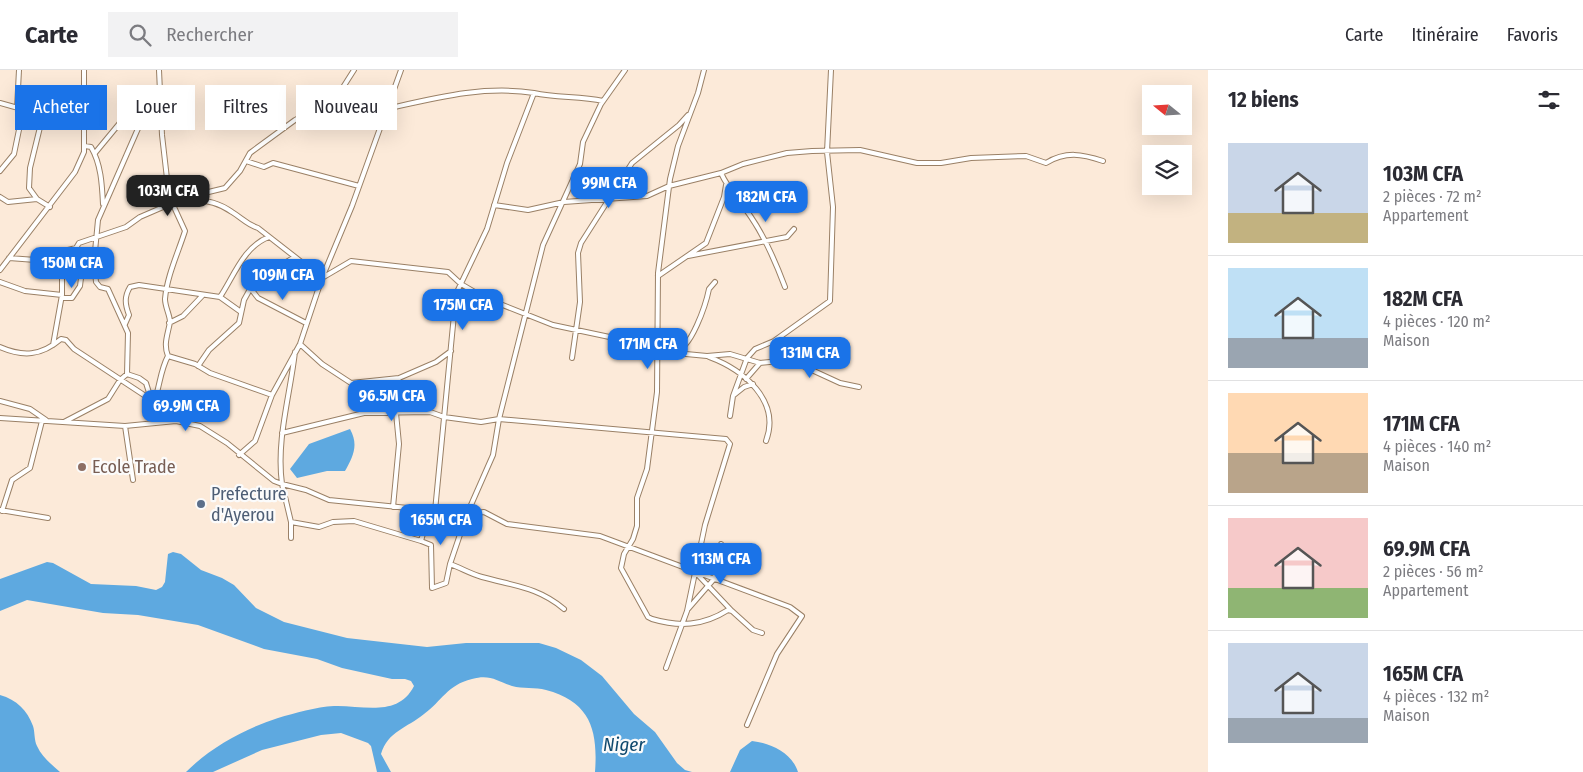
<!DOCTYPE html>
<html lang="fr">
<head>
<meta charset="utf-8">
<style>
  :root { --surface:#fff; --page:#f2f2f3; --text:#2b2b33; --muted:#7c7c81; --line:#e1e1e2; --accent:#1a73e8 }
  body { margin:0; font-family:"Fira Sans Condensed",sans-serif; background:var(--page); color:var(--text); height:100vh; display:flex; flex-direction:column; font-size:19px; white-space:nowrap }
  * { box-sizing:border-box; margin:0 }
  p { font-size:16px; color:var(--muted) }
  .icon { flex:none; width:28px; height:28px; fill:none; stroke:currentColor; stroke-width:2; stroke-linecap:round; stroke-linejoin:round }
  .map { position:relative; flex:1; overflow:hidden }
  .panel { display:flex; flex-direction:column; background:var(--surface); width:375px }
  .panel>* { flex:none }
  .banner { position:absolute; left:15px; top:15px; width:475px; height:45px; display:flex; gap:10px }
  .needle { width:32px; rotate:288deg }
  .tools { position:absolute; left:1142px; top:15px; display:grid; gap:10px }
  .tools a { display:grid; place-items:center; width:50px; height:50px; border-radius:0px; background:var(--surface); box-shadow:0 5px 20px #0002; font-size:25px }
  .price { position:absolute; translate:-50% -42px; padding:0 11px; border-radius:10px; background:var(--accent); color:#fff; font-size:16px; line-height:32px; filter:drop-shadow(0 1px 2px #0008) }
  .price::after { content:''; position:absolute; left:50%; top:30px; width:15px; height:11px; margin-left:-8px; background:inherit; clip-path:polygon(0 0,100% 0,50% 100%) }
  .price.on { background:#222; color:#fff }
  ul { padding:0; list-style:none }
  li { display:flex; align-items:center; gap:15px; height:125px; padding:0 20px }
  li+li { border-top:1px solid var(--line) }
  li span { display:grid; place-items:center; flex:none; width:140px; height:100px; border-radius:0px; color:#555 }
  li>.icon { margin-inline-start:auto }
  span .icon { width:60px; height:60px; fill:#fffc; stroke-width:1 }
  li b { font-size:21px }
  h2 { display:flex; justify-content:space-between; align-items:center; height:60px; padding:0 20px; font-size:21px }
  .chip { padding:0 18px; border-radius:0px; background:var(--surface); box-shadow:0 5px 20px #0002; font-size:18px; line-height:45px }
  .chip.on { background:var(--accent); color:#fff }
  header { display:flex; align-items:center; gap:30px; box-sizing:border-box; height:70px; padding:0 25px; background:var(--surface); border-bottom:1px solid var(--line) }
  header strong { font-size:24px }
  nav { display:flex; gap:28px; margin-inline-start:auto; font-size:18px }
  .search { width:350px; height:45px; background:var(--page); display:flex; align-items:center; gap:12px; box-sizing:border-box; padding:0 18px; border-radius:0px; color:var(--muted); font-size:19px }
  main { display:flex; flex:1; min-height:0 }
  .map>svg:first-child { display:block }
  .water { fill:#5ea9e0 }
  .lines { fill:none; stroke-linecap:round; stroke-linejoin:round }
  .minor-casing { stroke:#9a8066; stroke-width:6 }
  .minor { stroke:#fff; stroke-width:4 }
  .education-dot { fill:#8d6e63; stroke:#fbfbfb; stroke-width:2 }
  .service-dot { fill:#5c6f8a; stroke:#fbfbfb; stroke-width:2 }
  .labels { text-anchor:middle; stroke-width:4.5; stroke-linejoin:round; paint-order:stroke }
  .education-label { font-size:18px; fill:#785e54; stroke:#fbfbfb; text-anchor:start }
  .service-label { font-size:18px; fill:#4e5e75; stroke:#fbfbfb; text-anchor:start }
  .water-label { font-size:19px; font-style:italic; fill:#0f496e; stroke:#fbfbfb }
</style>
</head>
<body>
<header>
<strong>Carte</strong>
<div class="search"><svg class="icon" aria-label="search" viewBox="0 0 24 24"><circle cx="10" cy="10" r="6"/><path d="M15 15l6 6"/></svg>Rechercher</div>
<nav><a>Carte</a><a>Itinéraire</a><a>Favoris</a></nav>
</header>
<main>
<div class="map">
<svg width="1208" height="702" viewBox="0 0 1208 702">
  <rect width="100%" height="100%" fill="#fcead9"/>
  <path class="water" d="M350 359C359 375 353 387 345 401H327L297 408 290 399 309 374Z
    M173 482 181 484 201 500 222 508 234 515 256 538 284 552 347 568 427 577 466 573H539L556 578 581 590 602 606 634 644 655 662 677 693 685 700 692 702H595C598 661 591 632 546 620 535 617 523 619 512 616 497 611 490 604 472 609 447 615 442 631 424 644 407 658 388 661 381 684L391 702H377L371 676 368 673 341 663 321 665 262 680 213 702H186C211 677 244 659 278 648 295 643 316 637 334 636 362 635 398 648 414 616L411 611 405 609H392L342 598 317 589 264 579 198 555 138 545 103 543 27 530 0 541V509L47 492 53 493 91 514 136 516 156 520 162 517 165 512 168 484Z
    M0 625C17 630 27 640 33 656 35 662 34 670 37 676 42 687 51 694 60 702H0Z
    M752 671C771 673 792 683 798 702H730L740 680Z"/>
  <g class="lines">
    <g class="minor-casing">
      <path id="minor" d="M159 0 162 65 169 126 185 161C178 183 167 206 165 229 165 237 170 245 170 252 168 264 163 274 168 286
        M704 0 698 23 678 76 670 109 658 203 657 322 647 399 637 428V456L633 469 624 484 621 498 648 547 652 549C679 557 703 556 728 540L732 541 753 560 762 563
        M0 33 43 45 84 53
        M386 39C435 28 484 15 534 23
        M85 76 91 77C101 94 102 114 103 134
        M95 83 119 54 126 40 136 35H143
        M246 91 264 97 273 93 359 116
        M0 101 14 84 21 50 17 38 19 0
        M721 103C728 119 741 132 751 147 766 169 776 193 785 217
        M0 127 8 132 37 129 50 137
        M184 128C203 131 215 130 232 142 242 148 246 154 258 158L322 208 351 191 448 202 461 214 485 228 553 255 633 272 647 276 658 284 665 282 707 286 730 284 760 293 790 290 840 313 859 317
        M37 129 29 118 30 98 43 45
        M494 135 528 140 564 132 647 126 669 116 721 103 743 94 787 83 812 81 860 80 917 93H941L971 88 1026 86 1046 93C1066 81 1082 84 1103 91
        M688 186 787 167 794 159
        M9 188 62 192
        M0 200 75 102 84 82V0
        M658 206 706 173 724 127 726 115
        M0 212 25 221 62 225
        M251 219 258 228 306 253
        M220 227C234 206 244 176 269 167
        M62 228H72L80 216 81 208
        M169 253 183 246 203 225
        M125 254 129 245C125 234 124 227 130 217L139 215 220 227 241 242
        M300 274 322 294 351 313 399 308 436 292 451 281
        M53 275 62 225V188L68 180 76 178 79 173 126 157 140 147 184 128 225 118 240 101 250 83 295 50 331 30 340 22 354 0
        M0 277C23 287 41 286 61 269L66 270 74 279 150 329
        M675 281C691 280 706 234 709 219L715 212
        M295 282C290 326 276 370 282 414L306 420 329 430 467 444 484 442 507 454 600 466 790 537 802 546 777 584 747 655
        M709 287C744 300 781 331 766 371
        M572 288 580 232 578 183 581 173 632 93 679 55 688 45
        M198 296 209 280 239 253 244 230 249 221 271 201 293 188
        M127 304 128 263 108 219 100 217 96 212 94 192 98 150 140 54 143 35 161 25
        M746 309 760 293
        M734 325 744 317 753 314
        M0 331 30 339 46 350
        M154 332C160 316 160 301 168 286L195 294 210 303 272 325
        M730 346 733 326 747 288 755 279 774 271 830 231 833 137 827 82 831 0
        M0 348 125 356 176 351
        M64 352 108 329 120 310 127 304 139 308 146 313 151 329 176 351 200 356 227 373 274 411 282 414 291 452V468
        M125 356 133 410
        M282 363 364 343 430 342 444 347 481 352 499 349 726 369 730 374 705 455 687 541 666 598
        M239 385 255 371 272 325 300 274 322 208 352 136 401 0
        M393 437 399 374 396 343 399 308
        M0 440 48 448
        M2 441 12 410 30 398 42 351
        M291 452 319 457 333 452 354 451 421 471 431 475 432 518 446 513 450 494C461 498 471 504 482 507 514 516 538 517 564 539
        M421 471 426 453 435 441 456 224 487 159 507 93 534 23C557 28 580 26 603 31
        M450 494 467 444 493 385 499 349 543 175 580 94 583 72 601 34 625 0
        M697 504 731 540
        M688 539 714 509 721 474"/>
    </g>
    <use href="#minor" class="minor"/>
  </g>
  <circle class="education-dot" cx="82" cy="397" r="5"/>
  <circle class="service-dot" cx="201" cy="434" r="5"/>
  <g class="labels">
    <g class="education-label">
      <text x="92" y="403">Ecole Trade</text>
    </g>
    <g class="service-label">
      <text x="211" y="430">Prefecture<tspan x="211" dy="21">d'Ayerou</tspan></text>
    </g>
    <g class="water-label">
      <text x="624" y="681">Niger</text>
    </g>
  </g>
</svg>
<div class="tools">
<a><svg class="needle" viewBox="-14 -14 28 28"><path d="M0-13l5 13h-10z" fill="#e53935"/><path d="M0 13l5-13h-10z" fill="#7c7c81"/></svg></a>
<a><svg class="icon" aria-label="layers" viewBox="0 0 24 24"><path d="M12 4l9 5-9 5-9-5zM3 14l9 5 9-5"/></svg></a>
</div>
<b class="price" style="left:609px;top:139px">99M CFA</b>
<b class="price on" style="left:168px;top:147px">103M CFA</b>
<b class="price" style="left:766px;top:153px">182M CFA</b>
<b class="price" style="left:72px;top:219px">150M CFA</b>
<b class="price" style="left:283px;top:231px">109M CFA</b>
<b class="price" style="left:463px;top:261px">175M CFA</b>
<b class="price" style="left:648px;top:300px">171M CFA</b>
<b class="price" style="left:810px;top:309px">131M CFA</b>
<b class="price" style="left:392px;top:352px">96.5M CFA</b>
<b class="price" style="left:186px;top:362px">69.9M CFA</b>
<b class="price" style="left:441px;top:476px">165M CFA</b>
<b class="price" style="left:721px;top:515px">113M CFA</b>
<div class="banner">
<a class="chip on">Acheter</a>
<a class="chip">Louer</a>
<a class="chip">Filtres</a>
<a class="chip">Nouveau</a>
</div>
</div>
<section class="panel">
<h2>12 biens<svg class="icon" aria-label="filters" viewBox="0 0 24 24"><path d="M4 7h16M4 17h16"/><circle cx="9" cy="7" r="2"/><circle cx="15" cy="17" r="2"/></svg></h2>
<ul>
<li><span style="background:linear-gradient(#c9d6e8 70%,#c2b280 0)"><svg class="icon" aria-label="home" viewBox="0 0 24 24"><path d="M3 11l9-7 9 7M6 9v11h12V9"/></svg></span><div><b>103M CFA</b><p>2 pièces · 72 m²</p><p>Appartement</p></div></li>
<li><span style="background:linear-gradient(#bfe0f5 70%,#9aa5b1 0)"><svg class="icon" aria-label="home" viewBox="0 0 24 24"><path d="M3 11l9-7 9 7M6 9v11h12V9"/></svg></span><div><b>182M CFA</b><p>4 pièces · 120 m²</p><p>Maison</p></div></li>
<li><span style="background:linear-gradient(#ffd9b3 60%,#b9a48a 0)"><svg class="icon" aria-label="home" viewBox="0 0 24 24"><path d="M3 11l9-7 9 7M6 9v11h12V9"/></svg></span><div><b>171M CFA</b><p>4 pièces · 140 m²</p><p>Maison</p></div></li>
<li><span style="background:linear-gradient(#f6c9c9 70%,#8fb573 0)"><svg class="icon" aria-label="home" viewBox="0 0 24 24"><path d="M3 11l9-7 9 7M6 9v11h12V9"/></svg></span><div><b>69.9M CFA</b><p>2 pièces · 56 m²</p><p>Appartement</p></div></li>
<li><span style="background:linear-gradient(#c9d6e8 75%,#9aa5b1 0)"><svg class="icon" aria-label="home" viewBox="0 0 24 24"><path d="M3 11l9-7 9 7M6 9v11h12V9"/></svg></span><div><b>165M CFA</b><p>4 pièces · 132 m²</p><p>Maison</p></div></li>
</ul>
</section>
</main>
</body>
</html>
